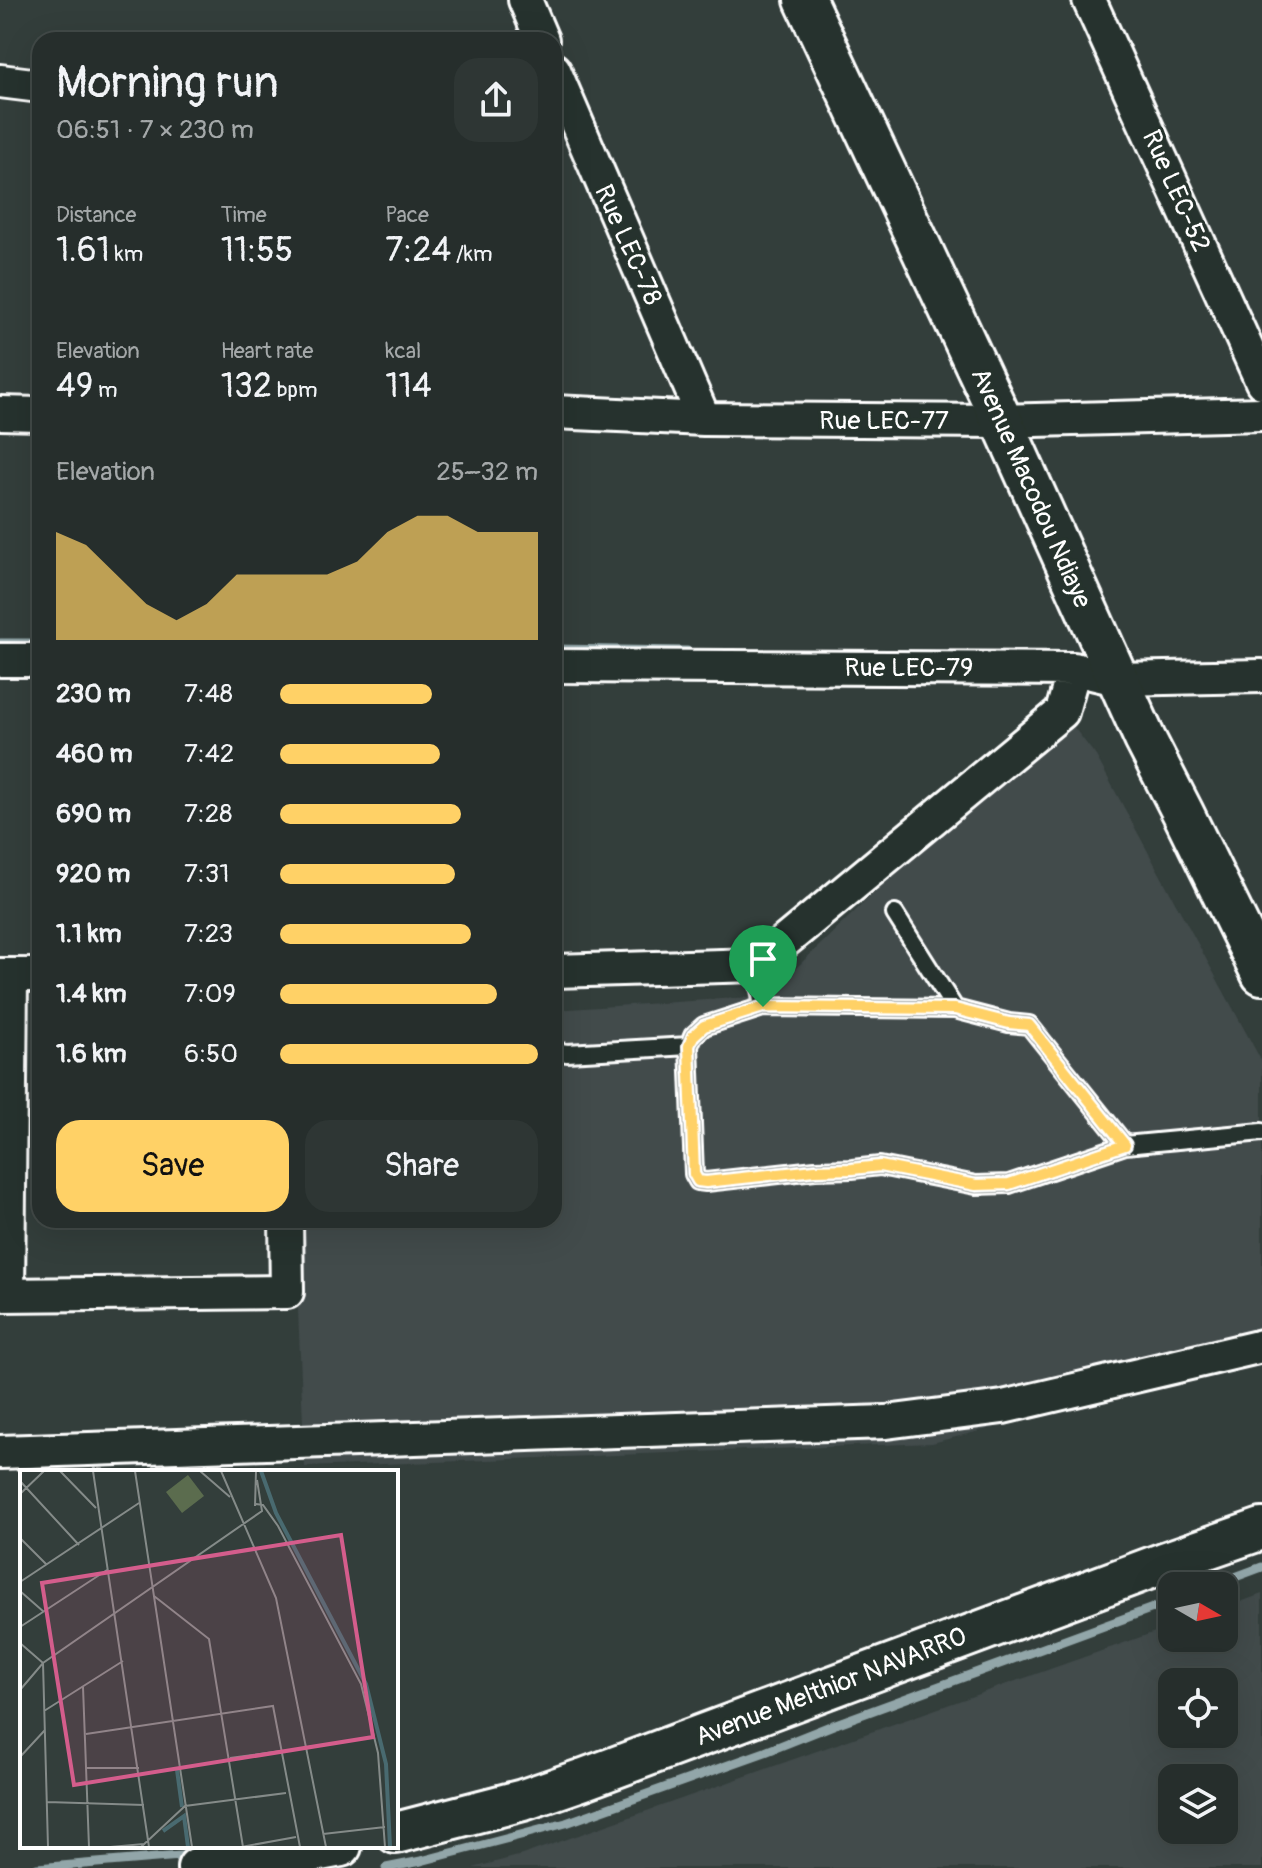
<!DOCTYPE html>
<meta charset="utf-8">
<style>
:root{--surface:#262e2c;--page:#2e3634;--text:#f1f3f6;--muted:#a4a8a9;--line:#424a48;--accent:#ffd166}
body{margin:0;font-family:Pangolin,sans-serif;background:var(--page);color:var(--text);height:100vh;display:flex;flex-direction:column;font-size:30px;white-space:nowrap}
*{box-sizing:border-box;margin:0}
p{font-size:26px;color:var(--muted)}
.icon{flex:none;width:44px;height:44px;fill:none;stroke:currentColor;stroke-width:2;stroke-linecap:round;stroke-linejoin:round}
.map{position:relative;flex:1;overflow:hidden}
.side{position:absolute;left:32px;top:32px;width:530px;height:1196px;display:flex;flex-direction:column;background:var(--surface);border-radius:24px;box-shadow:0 8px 32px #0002,0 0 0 2px var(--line)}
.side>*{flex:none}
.needle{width:52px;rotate:99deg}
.buttons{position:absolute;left:1158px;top:1572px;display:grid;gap:16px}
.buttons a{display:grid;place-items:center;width:80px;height:80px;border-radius:16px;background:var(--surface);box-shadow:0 8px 32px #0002,0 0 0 2px var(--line);font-size:40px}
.pin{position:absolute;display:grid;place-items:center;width:68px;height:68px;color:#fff;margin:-82px -34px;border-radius:50% 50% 50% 0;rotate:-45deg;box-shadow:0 0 8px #0007}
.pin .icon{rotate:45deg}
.round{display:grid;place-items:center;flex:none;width:84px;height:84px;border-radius:24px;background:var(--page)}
.summary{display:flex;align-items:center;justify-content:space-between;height:136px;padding:0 24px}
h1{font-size:44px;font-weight:600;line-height:60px}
.stats{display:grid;grid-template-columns:repeat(3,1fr);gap:12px;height:136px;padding:8px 24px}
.stats div{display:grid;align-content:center}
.stats b{font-size:34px;font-weight:600}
.stats small{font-size:22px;font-weight:400}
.stats p{font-size:22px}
.chart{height:224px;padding:16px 24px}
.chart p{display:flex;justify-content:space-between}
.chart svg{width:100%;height:144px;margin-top:8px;fill:var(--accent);opacity:.7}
.button{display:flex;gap:16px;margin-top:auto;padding:16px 24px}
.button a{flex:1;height:92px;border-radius:24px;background:var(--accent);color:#111;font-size:32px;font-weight:600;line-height:92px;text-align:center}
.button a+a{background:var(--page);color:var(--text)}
ul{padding:0 24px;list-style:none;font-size:26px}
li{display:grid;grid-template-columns:128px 96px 1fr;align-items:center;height:60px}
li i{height:20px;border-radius:10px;background:var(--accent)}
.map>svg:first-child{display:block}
.built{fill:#424b4c;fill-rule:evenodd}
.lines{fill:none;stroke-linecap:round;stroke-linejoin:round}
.stream{stroke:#92a6a9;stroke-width:9}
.service-casing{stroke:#fff;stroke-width:22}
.minor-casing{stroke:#fff;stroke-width:38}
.tertiary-casing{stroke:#fff;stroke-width:46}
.service{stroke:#26332d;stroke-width:16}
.minor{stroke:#26332d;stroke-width:32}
.tertiary{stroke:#26332d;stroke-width:40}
.route-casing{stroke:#fff;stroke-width:16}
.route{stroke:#ffd166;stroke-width:10}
.labels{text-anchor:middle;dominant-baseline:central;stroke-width:6;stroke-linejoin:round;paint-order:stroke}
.street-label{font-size:26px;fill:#fff;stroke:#26332d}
.inset-river{fill:none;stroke:#496a70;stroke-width:4}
.inset-road{fill:none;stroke:#858b89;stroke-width:2}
.view{fill:#d45d8c;fill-opacity:0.15;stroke:#d45d8c;stroke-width:4}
.inset-edge{fill:none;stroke:#fff;stroke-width:4}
</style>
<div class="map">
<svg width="1262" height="1868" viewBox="0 0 1262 1868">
<rect width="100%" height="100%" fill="#333e3b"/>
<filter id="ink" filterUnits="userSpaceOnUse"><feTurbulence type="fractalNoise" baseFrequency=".0125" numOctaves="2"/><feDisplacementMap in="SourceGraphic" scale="16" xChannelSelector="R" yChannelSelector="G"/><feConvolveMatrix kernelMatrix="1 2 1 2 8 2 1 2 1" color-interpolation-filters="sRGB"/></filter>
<g filter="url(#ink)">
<path class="built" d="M1062 712 1096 756 1262 1062V1348L1059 1411 932 1443 305 1467 294 1220H554V1010L767 996Z
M1262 1594V1868H473L522 1855 1172 1626V1638H1224V1608ZM1172 1682H1224V1734H1172ZM1172 1778H1224V1830H1172Z"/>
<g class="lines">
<path class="stream" d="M0 643H40
M554 649 687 651
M1211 1586 1262 1567
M37 1868 192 1855
M386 1868 421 1861 566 1823 765 1752 833 1725 1172 1601"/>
<defs>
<path id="service" d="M895 914 955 1009
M756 965 763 1007
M554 1051 567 1053 689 1046
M1125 1145 1029 1025 1009 1023 955 1009 763 1007 704 1026 693 1036 689 1046 694 1174 698 1181 706 1182 815 1170 852 1169 880 1166 976 1185 1009 1184 1125 1145 1262 1132"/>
<path id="minor" d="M525 0 542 40
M1089 0 1262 382
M554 70 704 419
M0 81 40 86
M554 412 704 419 1002 421 1262 414
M0 413 40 414
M0 660H40
M554 666 1074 669 1117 679 1262 676
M554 971 756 965 1062 712 1074 669
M0 975H40
M0 1295 287 1292 286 1220
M8 1295 11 976
M0 1452 886 1422 1003 1407 1262 1346"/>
<path id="tertiary" d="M805 0 1002 421 1145 739 1183 813 1262 974
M396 1833 523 1800 584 1779 1164 1563 1262 1529
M198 1868 277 1858 341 1846"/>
</defs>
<use href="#service" class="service-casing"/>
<use href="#minor" class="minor-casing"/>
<use href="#tertiary" class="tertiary-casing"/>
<use href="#service" class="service"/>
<use href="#minor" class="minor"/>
<use href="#tertiary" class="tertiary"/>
</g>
</g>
<g class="lines" filter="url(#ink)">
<defs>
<path id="route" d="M763 1007 955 1009 1009 1023 1029 1025 1125 1145 1009 1184 976 1185 880 1166 852 1169 815 1170 706 1182 698 1181 694 1174 689 1046 693 1036 704 1026Z"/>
</defs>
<use href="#route" class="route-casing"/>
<use href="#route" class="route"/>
</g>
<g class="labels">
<g class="street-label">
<text transform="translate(1176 191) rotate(66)">Rue LEC-52</text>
<text transform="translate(628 245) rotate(66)">Rue LEC-78</text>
<text x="884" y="421">Rue LEC-77</text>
<text transform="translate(1031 488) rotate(66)">Avenue Macodou Ndiaye</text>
<text x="909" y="668">Rue LEC-79</text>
<text transform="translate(831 1687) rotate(-21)">Avenue Melthior NAVARRO</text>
</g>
</g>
<g transform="translate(20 1470)">
<rect width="378" height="378" fill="#333e3b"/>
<path d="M168 5 184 26 162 43 146 22Z" fill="#5b6c4e"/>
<path class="inset-river" d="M241 1 256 43 346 214 366 294 370 377M157 300 162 337M143 361 164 346 168 377"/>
<path class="inset-road" d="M40 1 76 38M73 1 129 377M115 1 172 377M180 1 210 27M201 1 256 128 306 377M0 11 59 75M0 24 24 1M236 34 243 35 258 56 341 214 358 283 365 377M235 36 236 1M0 68 27 95M0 112 119 33M0 121 24 142M134 126 189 169 223 377M0 157 87 100M0 173 23 193 28 377M63 217 69 377M0 220 23 193 242 41 237 10M24 241 103 191M66 264 253 236 280 377M0 287 25 260M210 288 261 281M66 298H119M27 332 124 335M303 364 365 357M90 377 124 374M121 377 165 336 266 323M221 377 276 367"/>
<path class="view" d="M321 65 353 267 54 315 22 113Z"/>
<rect width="378" height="378" class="inset-edge"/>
</g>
</svg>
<div class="buttons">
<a><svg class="needle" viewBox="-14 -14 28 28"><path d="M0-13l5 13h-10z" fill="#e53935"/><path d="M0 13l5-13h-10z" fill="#a4a8a9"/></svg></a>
<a><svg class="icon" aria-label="locate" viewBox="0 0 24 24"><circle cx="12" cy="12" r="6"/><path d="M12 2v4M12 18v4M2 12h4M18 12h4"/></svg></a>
<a><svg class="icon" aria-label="layers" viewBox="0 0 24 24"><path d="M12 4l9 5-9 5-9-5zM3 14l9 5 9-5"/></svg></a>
</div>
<div class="pin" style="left:763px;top:1007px;background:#1e9e55"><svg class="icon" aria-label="arrive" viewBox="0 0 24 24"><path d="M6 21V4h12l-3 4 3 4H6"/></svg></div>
<section class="side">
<div class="summary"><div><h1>Morning run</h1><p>06:51 · 7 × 230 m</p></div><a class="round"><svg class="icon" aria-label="share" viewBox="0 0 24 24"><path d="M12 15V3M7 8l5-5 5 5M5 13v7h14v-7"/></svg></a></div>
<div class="stats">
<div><p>Distance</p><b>1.61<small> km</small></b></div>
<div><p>Time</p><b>11:55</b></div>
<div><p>Pace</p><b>7:24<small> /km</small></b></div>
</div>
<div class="stats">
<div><p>Elevation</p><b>49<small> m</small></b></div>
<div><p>Heart rate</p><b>132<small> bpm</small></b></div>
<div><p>kcal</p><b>114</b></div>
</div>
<div class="chart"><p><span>Elevation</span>25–32 m</p>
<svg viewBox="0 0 160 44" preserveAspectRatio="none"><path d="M0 44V11L10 15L20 24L30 33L40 38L50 33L60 24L70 24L80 24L90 24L100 20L110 11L120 6L130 6L140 11L150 11L160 11V44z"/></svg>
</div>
<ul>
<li><b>230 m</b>7:48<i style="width:59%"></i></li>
<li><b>460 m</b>7:42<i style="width:62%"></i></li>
<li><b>690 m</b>7:28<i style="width:70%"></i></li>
<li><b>920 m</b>7:31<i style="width:68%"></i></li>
<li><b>1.1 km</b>7:23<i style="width:74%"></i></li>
<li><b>1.4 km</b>7:09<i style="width:84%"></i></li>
<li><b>1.6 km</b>6:50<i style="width:100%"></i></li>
</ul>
<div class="button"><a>Save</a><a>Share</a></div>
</section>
</div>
